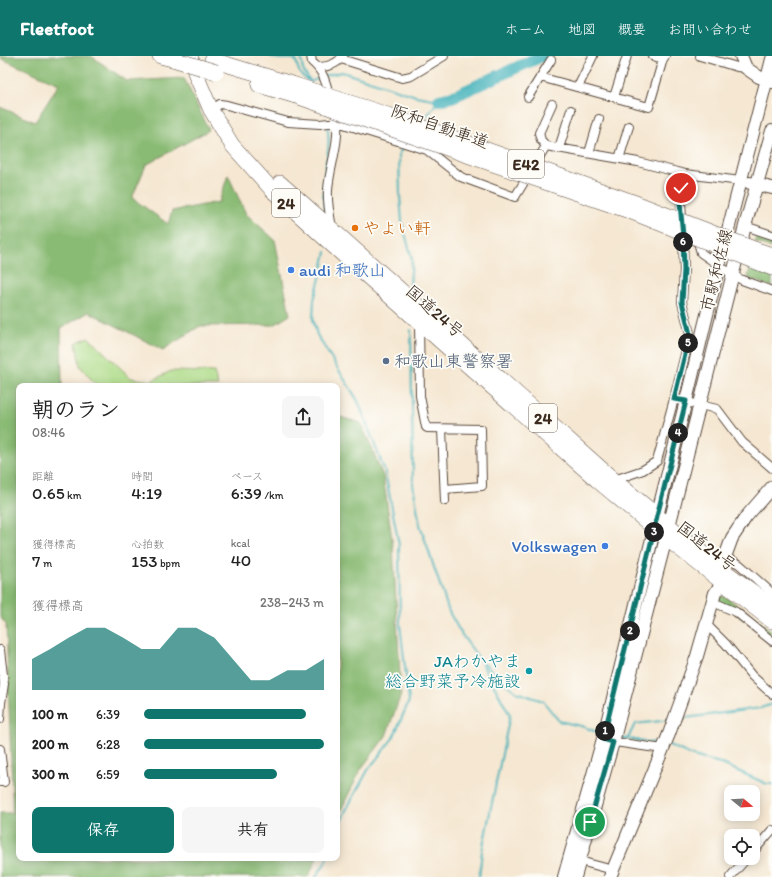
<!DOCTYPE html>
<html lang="ja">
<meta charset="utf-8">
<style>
:root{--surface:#fff;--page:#f6f6f6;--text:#222;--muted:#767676;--accent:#0f766e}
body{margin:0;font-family:Itim,"Klee One",sans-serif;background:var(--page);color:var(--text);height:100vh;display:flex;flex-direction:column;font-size:15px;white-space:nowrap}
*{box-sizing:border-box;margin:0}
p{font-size:13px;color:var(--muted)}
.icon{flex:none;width:22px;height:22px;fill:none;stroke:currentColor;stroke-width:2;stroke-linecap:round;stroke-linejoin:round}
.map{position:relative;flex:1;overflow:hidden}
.drawer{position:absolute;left:16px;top:327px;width:324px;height:478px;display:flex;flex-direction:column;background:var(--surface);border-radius:8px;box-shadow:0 2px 10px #0003}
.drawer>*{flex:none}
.needle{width:26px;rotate:108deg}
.tools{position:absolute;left:724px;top:729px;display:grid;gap:8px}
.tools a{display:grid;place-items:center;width:36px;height:36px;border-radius:8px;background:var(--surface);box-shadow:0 2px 10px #0003;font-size:20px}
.pin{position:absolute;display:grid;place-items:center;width:34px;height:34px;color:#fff;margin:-17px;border:2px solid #fff;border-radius:50%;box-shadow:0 1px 4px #0007}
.km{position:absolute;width:20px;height:20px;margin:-10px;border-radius:50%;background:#222;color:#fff;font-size:11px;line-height:20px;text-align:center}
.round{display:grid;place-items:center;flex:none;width:42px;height:42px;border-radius:8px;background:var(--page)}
.summary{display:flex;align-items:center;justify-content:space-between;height:68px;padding:0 16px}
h1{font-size:22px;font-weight:600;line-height:30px}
.metrics{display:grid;grid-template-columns:repeat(3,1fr);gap:6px;height:68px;padding:4px 16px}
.metrics div{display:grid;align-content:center}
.metrics b{font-size:17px;font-weight:600}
.metrics small{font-size:11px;font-weight:400}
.metrics p{font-size:11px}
.chart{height:112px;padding:8px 16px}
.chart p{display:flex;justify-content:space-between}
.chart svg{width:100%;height:72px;margin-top:4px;fill:var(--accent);opacity:.7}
.primary-button{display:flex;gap:8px;margin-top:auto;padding:8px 16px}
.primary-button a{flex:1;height:46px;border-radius:8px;background:var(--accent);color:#fff;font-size:16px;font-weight:600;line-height:46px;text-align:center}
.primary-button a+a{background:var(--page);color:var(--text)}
ul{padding:0 16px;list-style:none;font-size:13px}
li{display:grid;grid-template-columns:64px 48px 1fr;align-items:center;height:30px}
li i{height:10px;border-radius:5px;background:var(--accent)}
header{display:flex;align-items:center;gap:24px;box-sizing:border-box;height:56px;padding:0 20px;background:var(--accent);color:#fff}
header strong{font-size:19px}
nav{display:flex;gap:22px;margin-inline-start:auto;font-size:14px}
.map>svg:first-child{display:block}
.green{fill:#addb88;stroke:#748253}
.forest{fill:#8abb74;stroke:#627249}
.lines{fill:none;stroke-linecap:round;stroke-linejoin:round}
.stream{stroke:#41b1ba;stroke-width:2}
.river{stroke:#41b1ba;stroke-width:12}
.street-casing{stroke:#574639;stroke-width:10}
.secondary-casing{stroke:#574639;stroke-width:14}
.highway-casing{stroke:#574639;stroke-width:16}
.street{stroke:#fff;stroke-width:8}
.secondary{stroke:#fff;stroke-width:12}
.highway{stroke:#fff;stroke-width:15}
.highway-bridge-casing{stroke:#574639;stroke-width:16;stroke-linecap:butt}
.highway-bridge{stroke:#fff;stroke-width:15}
.route-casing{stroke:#fff;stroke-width:8}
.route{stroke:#0f766e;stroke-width:5}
.food-dot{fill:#e8710a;stroke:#fdfcf7;stroke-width:1.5}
.shop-dot{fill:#3f7fe0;stroke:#fdfcf7;stroke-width:1.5}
.service-dot{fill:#5c6f8a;stroke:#fdfcf7;stroke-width:1.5}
.culture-dot{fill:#0f9aa8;stroke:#fdfcf7;stroke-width:1.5}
.labels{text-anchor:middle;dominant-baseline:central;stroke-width:3.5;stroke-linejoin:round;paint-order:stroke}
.shield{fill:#fdfcf7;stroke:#75695f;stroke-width:1}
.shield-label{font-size:16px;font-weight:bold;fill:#3b2a1e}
.street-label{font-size:17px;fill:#3b2a1e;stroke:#fdfcf7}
.food-label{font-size:17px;fill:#c56008;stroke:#fdfcf7;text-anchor:start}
.shop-label{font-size:17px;fill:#366cbe;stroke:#fdfcf7;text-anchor:start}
.service-label{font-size:17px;fill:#4e5e75;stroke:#fdfcf7;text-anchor:start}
.culture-label{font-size:17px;fill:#0d838f;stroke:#fdfcf7;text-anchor:end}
</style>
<header>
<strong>Fleetfoot</strong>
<nav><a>ホーム</a><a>地図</a><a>概要</a><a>お問い合わせ</a></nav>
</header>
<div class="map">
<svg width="772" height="821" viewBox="0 0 772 821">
<rect width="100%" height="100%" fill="#fdfcf7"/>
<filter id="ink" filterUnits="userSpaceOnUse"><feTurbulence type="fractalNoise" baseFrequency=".025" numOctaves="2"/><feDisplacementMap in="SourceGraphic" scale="8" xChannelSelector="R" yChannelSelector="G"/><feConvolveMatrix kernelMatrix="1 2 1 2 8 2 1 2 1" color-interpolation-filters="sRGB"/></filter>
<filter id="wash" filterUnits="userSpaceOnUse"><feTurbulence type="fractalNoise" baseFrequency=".012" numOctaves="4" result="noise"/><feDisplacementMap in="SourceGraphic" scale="16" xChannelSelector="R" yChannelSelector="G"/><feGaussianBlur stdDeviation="0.9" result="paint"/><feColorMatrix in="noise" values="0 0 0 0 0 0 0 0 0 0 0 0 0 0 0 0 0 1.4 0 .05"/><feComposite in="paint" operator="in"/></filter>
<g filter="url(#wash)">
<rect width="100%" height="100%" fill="#f5e7d1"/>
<path class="green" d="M88 281 131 322 151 325 171 315 214 316 218 330H97L80 310 76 287Z"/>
<path class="forest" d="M0 0H91L127 25 184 22 209 74 146 109 132 142 168 168 172 155 219 146 228 119 246 158 275 184 290 259 274 269 200 270 163 294 89 256 61 272 62 330H19V802H317L308 821H0V757H13L6 568 0 561V51L35 66 59 28 0 2Z
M760 178 772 181V192L755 186 757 180Z
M750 213 772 221V231L750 223 748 220Z
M337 360 361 367 383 420 393 490 401 638 386 680 361 713 337 762Z
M720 540 726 541 772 575V583L718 544Z"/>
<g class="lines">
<path class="stream" d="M270 0C280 6 286 0 296 4 298 14 300 20 309 25
M300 0C302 4 302 9 303 14 305 18 308 22 311 26
M324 20 342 16 416 40 439 44 423 65
M310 26 320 22
M405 90 399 97 400 140 402 166 412 203 410 230
M324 155C324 149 323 142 323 136 323 113 332 92 327 69
M326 196 320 222 314 244 313 264 317 279 358 345 385 416 399 489 400 568 409 645 393 682 368 714 345 756 337 776
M411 274 413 429 420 469 449 556 462 579 480 604 510 659 486 776 482 795 479 821
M482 606 516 636 543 645 559 665 581 670 597 676
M678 663 761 652 772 648
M622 682 661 688
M628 682 635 668 670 664
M669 689 693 700 720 707 767 728H772
M316 821 325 807 327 802"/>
<path class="river" d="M439 44 452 41 542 0"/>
</g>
</g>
<g filter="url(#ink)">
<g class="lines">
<defs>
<path id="street" d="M311 0 312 6C324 16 326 27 330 42
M653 0 663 3 665 0
M700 0 737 11 746 12
M341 3 402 22 411 20 444 0
M318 11C328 11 337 8 343 0
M540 21 649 51 663 3
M578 31 593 0
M528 41 551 4
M614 41 627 0
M211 54 220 48 227 49 288 66 320 68 337 66 427 94 461 121 515 141 546 90 638 106 685 118 741 125
M546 90 541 84 539 77 552 48
M559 92 571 54
M589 97 599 63
M619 103 629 70
M685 118 682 127 681 147 683 180 684 214 682 246 690 278 674 343 717 353 742 386 772 412
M745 170 772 179
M332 172C330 160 327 147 328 134 329 113 341 83 336 62
M693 184 698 186 701 197 733 219 742 224 772 235
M419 265 420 340 426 371 427 372 481 373 482 430 445 433
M442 373 445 445
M615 425 620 422 643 414 657 405 674 343
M725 501 739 508 772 537
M713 546 736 556 772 585
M706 568 726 588 752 620 772 638
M0 594 4 628 1 647 0 663
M608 685 663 693
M0 693 4 726H0
M753 796 772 774
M576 804 613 814
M730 821 747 802"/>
<path id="secondary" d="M741 0 746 12 759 21 772 26
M750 127 772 132
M719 511 725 501 732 482 746 461 772 431
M564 821 603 683 651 487 657 460 686 345 719 209 772 3
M575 821 613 686 666 482 745 170 772 75
M610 821 669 678 697 600 715 537 723 526"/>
<path id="highway" d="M160 0 176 4
M190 0 196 19 211 54 232 89 274 136 340 196 597 424 666 482 772 565
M212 4 295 29
M259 29 296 40
M280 127 615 425 719 511 772 550
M754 193 772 199
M752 204 772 212"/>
</defs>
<use href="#street" class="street-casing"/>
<use href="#secondary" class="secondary-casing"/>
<use href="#highway" class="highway-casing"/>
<use href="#street" class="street"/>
<use href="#secondary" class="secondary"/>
<use href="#highway" class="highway"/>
<defs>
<path id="highway-bridge" d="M176 4 216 16
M295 29 397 62 633 146 754 193
M296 40 632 156 752 204"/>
</defs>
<use href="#highway-bridge" class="highway-bridge-casing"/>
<use href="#highway-bridge" class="highway-bridge"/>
</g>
</g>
<g class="lines" filter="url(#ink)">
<defs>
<path id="route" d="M590 766 613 686 603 683 651 487 657 460 686 345 674 343 690 278 682 246 684 214 683 180 680 147 681 132"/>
</defs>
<use href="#route" class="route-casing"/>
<use href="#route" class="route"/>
</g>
<circle class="food-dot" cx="355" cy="172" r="4"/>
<g class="shop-dot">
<circle cx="291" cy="214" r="4"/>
<circle cx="605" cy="490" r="4"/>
</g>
<circle class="service-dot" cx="386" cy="305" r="4"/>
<circle class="culture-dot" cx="529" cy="615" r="4"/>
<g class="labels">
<g class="shield">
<rect x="508" y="94" width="36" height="28" rx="3"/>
<rect x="272" y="133" width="28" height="28" rx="3"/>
<rect x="529" y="348" width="28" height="28" rx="3"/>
</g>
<g class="shield-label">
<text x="526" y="108">E42</text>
<text x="286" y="147">24</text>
<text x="543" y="362">24</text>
</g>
<g class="street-label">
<text transform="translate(440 70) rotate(19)">阪和自動車道</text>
<text transform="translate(716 214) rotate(-76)">市駅和佐線</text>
<text transform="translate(435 255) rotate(41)">国道24号</text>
<text transform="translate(707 490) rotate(38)">国道24号</text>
</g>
<g class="food-label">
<text x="363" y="172">やよい軒</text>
</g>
<g class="shop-label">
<text x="299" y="214">audi 和歌山</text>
<text x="597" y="490" text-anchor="end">Volkswagen</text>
</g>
<g class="service-label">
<text x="394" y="305">和歌山東警察署</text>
</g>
<g class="culture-label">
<text x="521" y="605">JAわかやま<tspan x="521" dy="20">総合野菜予冷施設</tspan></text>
</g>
</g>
</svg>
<div class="tools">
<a><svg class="needle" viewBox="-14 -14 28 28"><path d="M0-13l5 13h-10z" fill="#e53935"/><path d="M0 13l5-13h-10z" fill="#767676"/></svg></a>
<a><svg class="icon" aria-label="locate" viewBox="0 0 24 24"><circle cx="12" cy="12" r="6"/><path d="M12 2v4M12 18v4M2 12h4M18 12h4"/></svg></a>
</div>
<div class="pin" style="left:590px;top:766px;background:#1e9e55"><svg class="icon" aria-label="arrive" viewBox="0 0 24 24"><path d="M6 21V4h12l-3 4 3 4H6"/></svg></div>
<div class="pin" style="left:681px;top:132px;background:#d93025"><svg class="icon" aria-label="check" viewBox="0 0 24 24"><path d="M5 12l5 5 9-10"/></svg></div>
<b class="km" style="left:605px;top:675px">1</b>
<b class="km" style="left:630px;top:575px">2</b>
<b class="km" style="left:654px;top:476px">3</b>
<b class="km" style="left:678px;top:377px">4</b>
<b class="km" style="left:688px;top:287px">5</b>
<b class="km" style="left:683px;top:186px">6</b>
<section class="drawer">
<div class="summary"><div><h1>朝のラン</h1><p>08:46</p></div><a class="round"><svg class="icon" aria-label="share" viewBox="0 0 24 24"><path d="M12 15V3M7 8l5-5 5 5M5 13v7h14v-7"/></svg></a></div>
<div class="metrics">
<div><p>距離</p><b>0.65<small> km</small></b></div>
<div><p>時間</p><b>4:19</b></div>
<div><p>ペース</p><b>6:39<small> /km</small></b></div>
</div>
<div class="metrics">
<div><p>獲得標高</p><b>7<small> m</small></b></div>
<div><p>心拍数</p><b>153<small> bpm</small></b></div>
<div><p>kcal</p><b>40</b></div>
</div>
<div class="chart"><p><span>獲得標高</span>238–243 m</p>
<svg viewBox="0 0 160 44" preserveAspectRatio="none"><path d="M0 44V25L10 19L20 12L30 6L40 6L50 12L60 19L70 19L80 6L90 6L100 12L110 25L120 38L130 38L140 32L150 32L160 25V44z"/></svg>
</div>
<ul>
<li><b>100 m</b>6:39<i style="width:90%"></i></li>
<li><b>200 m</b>6:28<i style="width:100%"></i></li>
<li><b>300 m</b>6:59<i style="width:74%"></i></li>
</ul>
<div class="primary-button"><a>保存</a><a>共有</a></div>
</section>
</div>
